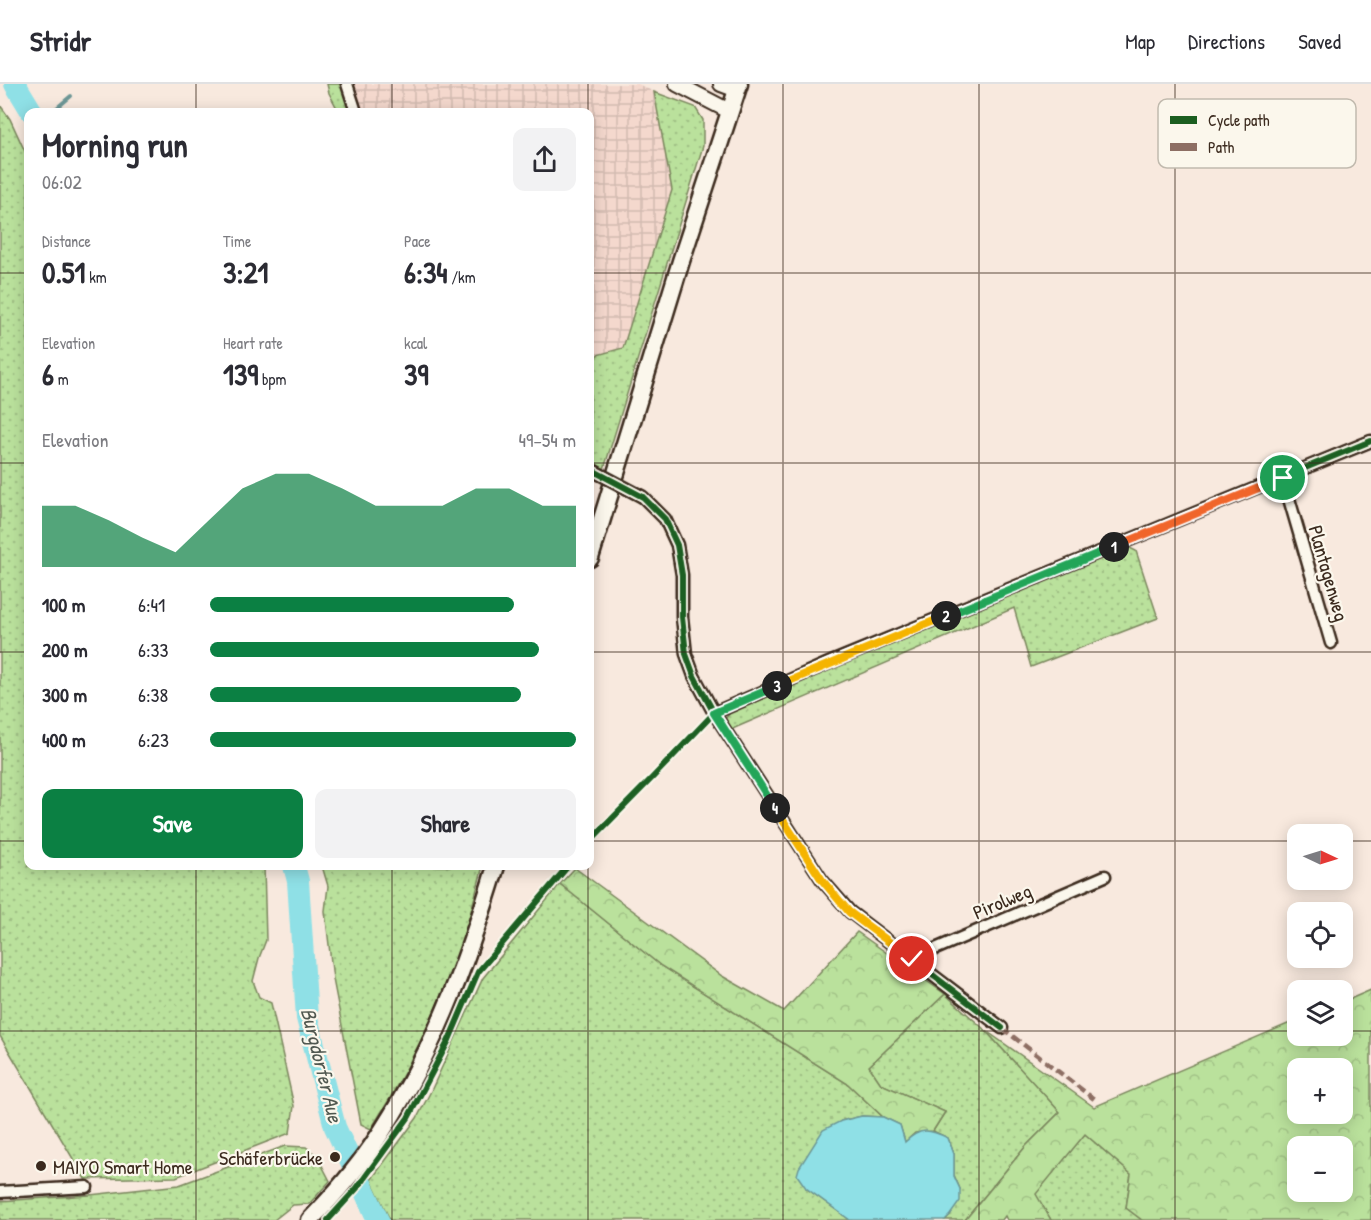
<!DOCTYPE html>
<meta charset="utf-8">
<style>
:root{--surface:#fff;--page:#f2f2f3;--text:#2b2b33;--muted:#7c7c81;--line:#e1e1e2;--accent:#0b8043}
body{margin:0;font-family:"Patrick Hand",sans-serif;background:var(--page);color:var(--text);height:100vh;display:flex;flex-direction:column;font-size:22px;white-space:nowrap}
*{box-sizing:border-box;margin:0}
p{font-size:20px;color:var(--muted)}
.icon{flex:none;width:33px;height:33px;fill:none;stroke:currentColor;stroke-width:2;stroke-linecap:round;stroke-linejoin:round}
.map{position:relative;flex:1;overflow:hidden}
.side{position:absolute;left:24px;top:24px;width:570px;height:762px;display:flex;flex-direction:column;background:var(--surface);border-radius:12px;box-shadow:0 3px 15px #0003}
.side>*{flex:none}
.needle{width:39px;rotate:94deg}
.fabs{position:absolute;left:1287px;top:740px;display:grid;gap:12px}
.fabs a{display:grid;place-items:center;width:66px;height:66px;border-radius:12px;background:var(--surface);box-shadow:0 3px 15px #0003;font-size:30px}
.pin{position:absolute;display:grid;place-items:center;width:51px;height:51px;color:#fff;margin:-26px;border:3px solid #fff;border-radius:50%;box-shadow:0 2px 6px #0007}
.km{position:absolute;width:30px;height:30px;margin:-15px;border-radius:50%;background:#222;color:#fff;font-size:16px;line-height:30px;text-align:center}
.round{display:grid;place-items:center;flex:none;width:63px;height:63px;border-radius:12px;background:var(--page)}
.head{display:flex;align-items:center;justify-content:space-between;height:102px;padding:0 18px}
h1{font-size:33px;font-weight:700;line-height:45px}
.stats{display:grid;grid-template-columns:repeat(3,1fr);gap:9px;height:102px;padding:6px 18px}
.stats div{display:grid;align-content:center}
.stats b{font-size:30px;font-weight:700}
.stats small{font-size:16px;font-weight:400}
.stats p{font-size:16px}
.chart{height:168px;padding:12px 18px}
.chart p{display:flex;justify-content:space-between}
.chart svg{width:100%;height:108px;margin-top:6px;fill:var(--accent);opacity:.7}
.button{display:flex;gap:12px;margin-top:auto;padding:12px 18px}
.button a{flex:1;height:69px;border-radius:12px;background:var(--accent);color:#fff;font-size:24px;font-weight:700;line-height:69px;text-align:center}
.button a+a{background:var(--page);color:var(--text)}
ul{padding:0 18px;list-style:none;font-size:20px}
li{display:grid;grid-template-columns:96px 72px 1fr;align-items:center;height:45px}
li i{height:15px;border-radius:8px;background:var(--accent)}
header{display:flex;align-items:center;gap:36px;box-sizing:border-box;height:84px;padding:0 30px;background:var(--surface);border-bottom:2px solid var(--line)}
header strong{font-size:28px}
nav{display:flex;gap:33px;margin-inline-start:auto;font-size:21px}
.map>svg:first-child{display:block}
.industrial{fill:url(#industrial-grid)}
.grass{fill:url(#grass-dots);stroke:#7a865d;stroke-width:1.5}
.forest{fill:url(#forest-crowns);stroke:#7a865d;stroke-width:1.5;fill-rule:evenodd}
.water{fill:#8fe0e6;stroke:#6d9796;stroke-width:1.5}
.lines{fill:none;stroke-linecap:round;stroke-linejoin:round}
.stream{stroke:#6d9796;stroke-width:4}
.river{stroke:#8fe0e6;stroke-width:22}
.minor-casing{stroke:#3b2a1e;stroke-width:15}
.tertiary-casing{stroke:#3b2a1e;stroke-width:18}
.primary-casing{stroke:#3b2a1e;stroke-width:21}
.minor{stroke:#fbf7ec;stroke-width:10}
.tertiary{stroke:#fbf7ec;stroke-width:14}
.primary{stroke:#fbf7ec;stroke-width:16}
.minor-bridge-casing{stroke:#3b2a1e;stroke-width:15;stroke-linecap:butt}
.minor-bridge{stroke:#fbf7ec;stroke-width:10}
.quiet{stroke:#8d6e63;stroke-width:4.5;stroke-dasharray:9 4.5;stroke-linecap:butt}
.cycleway-casing{stroke:#fbf7ec;stroke-width:10}
.cycleway{stroke:#1b5e20;stroke-width:6}
.split-1-casing{stroke:#fff;stroke-width:12}
.split-2-casing{stroke:#fff;stroke-width:12}
.split-3-casing{stroke:#fff;stroke-width:12}
.split-4-casing{stroke:#fff;stroke-width:12}
.split-5-casing{stroke:#fff;stroke-width:12}
.split-1{stroke:#f0652b;stroke-width:8}
.split-2{stroke:#22a559;stroke-width:8}
.split-3{stroke:#f5b400;stroke-width:8}
.split-4{stroke:#22a559;stroke-width:8}
.split-5{stroke:#f5b400;stroke-width:8}
.grid{fill:none;stroke:#3b2a1e;stroke-width:1.5;stroke-opacity:0.55}
.poi-dot{fill:#3b2a1e;stroke:#fbf7ec;stroke-width:2}
.labels{text-anchor:middle;dominant-baseline:central;stroke-width:4.5;stroke-linejoin:round;paint-order:stroke}
.street-label{font-size:20px;fill:#3b2a1e;stroke:#fbf7ec}
.poi-label{font-size:20px;fill:#3b2a1e;stroke:#fbf7ec;text-anchor:end}
.water-label{font-size:21px;font-style:italic;fill:#505850;stroke:#fbf7ec}
.key{fill:#fbf7ec;stroke:#c1baae;stroke-width:1.5}
.key-label{font-size:16px;fill:#3b2a1e}
</style>
<header>
<strong>Stridr</strong>
<nav><a>Map</a><a>Directions</a><a>Saved</a></nav>
</header>
<div class="map">
<svg width="1371" height="1136" viewBox="0 0 1371 1136">
<defs>
<pattern id="industrial-grid" width="8" height="8" patternUnits="userSpaceOnUse" patternTransform="scale(1.5)"><rect width="8" height="8" fill="#f4d8cd"/><path d="M0 4h8M4 0v8" fill="none" stroke="#d2bab0"/></pattern>
<pattern id="grass-dots" width="8" height="8" patternUnits="userSpaceOnUse" patternTransform="scale(1.5)"><rect width="8" height="8" fill="#bae19c"/><path d="M2 2h.1M6 6h.1" fill="none" stroke="#a1c186" stroke-width="1.8" stroke-linecap="round"/></pattern>
<pattern id="forest-crowns" width="20" height="18" patternUnits="userSpaceOnUse" patternTransform="scale(1.5)"><rect width="20" height="18" fill="#bae19c"/><path d="M2 6a3 3 0 1 1 6 0M12 15a3 3 0 1 1 6 0" fill="none" stroke="#a1c186"/></pattern>
</defs>
<rect width="100%" height="100%" fill="#f8e9de"/>
<filter id="ink" filterUnits="userSpaceOnUse"><feTurbulence type="fractalNoise" baseFrequency=".0167" numOctaves="2"/><feDisplacementMap in="SourceGraphic" scale="12" xChannelSelector="R" yChannelSelector="G"/><feConvolveMatrix kernelMatrix="1 2 1 2 8 2 1 2 1" color-interpolation-filters="sRGB"/></filter>
<g filter="url(#ink)">
<path class="industrial" d="M353 0H638L654 8 672 106 623 264 590 273V28H362Z"/>
<path class="grass" d="M327 0H343L352 28H339L329 9Z
M654 8 695 23 703 36V62L604 385 590 375V273L623 264 672 106Z
M0 21 10 35 28 74V782H264L266 856 259 874 253 897 259 913 271 919 294 1022 290 1049 176 1093 85 1095 0 952Z
M1128 463 1136 467 1158 534 1031 583 1014 524 730 646 725 635 734 624Z
M322 782H483C474 815 466 850 453 882 431 939 404 994 371 1045L361 1040 333 895 325 827 328 802Z
M560 800 661 882 848 1000 883 1033 862 1032 841 1037 806 1104 850 1136H390L371 1096 417 1034 431 1007 483 894Z
M945 910 985 946 1060 1028 1026 1062 965 1136H945L950 1131 960 1105 954 1091V1070L948 1054 933 1047 945 1028 881 1000 869 982Z
M1085 1050 1131 1090 1126 1124 1142 1136H1051L1035 1110Z
M285 1062 306 1063 317 1072 330 1097 309 1120 293 1121 274 1136H0V1117L90 1111 179 1101Z"/>
<path class="forest" d="M575 784 722 892 784 927 857 848 945 910 869 982 881 1000 945 1028 933 1047 915 1049 905 1058 900 1041 883 1033 848 1000 661 882 560 800Z
M1371 906V1136H1142L1126 1124 1131 1090 1085 1050 1036 1110 1051 1136H1007L1005 1132 1002 1136H965L1026 1062 1060 1028 985 946 1094 1023 1297 936 1298 951H1342L1343 918ZM1298 984H1342V1029H1298ZM1298 1062H1342V1107H1298Z"/>
<path class="water" d="M862 1032 883 1033 900 1041 905 1058C921 1043 929 1045 948 1054L954 1070V1092L960 1105V1117L950 1131 945 1136H850L806 1104 797 1091 799 1084 823 1046 841 1037Z"/>
<g class="lines">
<path class="stream" d="M52 28 71 12"/>
<path class="river" d="M15 0 32 28
M294 782 298 797 307 934 335 1043 378 1136"/>
<defs>
<path id="minor" d="M347 0 356 28
M1283 394 1331 559
M643 413 665 435 677 461 682 491V533L686 570 694 592 714 629 822 796 850 828 1002 944
M714 629 829 579 1371 357
M912 875 1105 792
M0 1108 87 1103"/>
<path id="tertiary" d="M677 0 729 27
M721 0 737 6"/>
<path id="primary" d="M590 474 681 177 739 0
M310 1136C332 1113 354 1088 372 1062 431 976 466 881 496 782"/>
</defs>
<use href="#minor" class="minor-casing"/>
<use href="#tertiary" class="tertiary-casing"/>
<use href="#primary" class="primary-casing"/>
<use href="#minor" class="minor"/>
<use href="#tertiary" class="tertiary"/>
<use href="#primary" class="primary"/>
<defs>
<path id="minor-bridge" d="M590 385 643 413"/>
</defs>
<use href="#minor-bridge" class="minor-bridge-casing"/>
<use href="#minor-bridge" class="minor-bridge"/>
<path class="quiet" d="M1002 944 1094 1015"/>
<defs>
<path id="cycleway" d="M590 385 643 413 665 435 677 461 682 491V533L686 570 694 592 714 629 822 796 850 828 1002 944
M590 757 653 693 714 629 829 579 1371 357
M328 1136 357 1104 408 1034 449 956 478 888 568 782"/>
</defs>
<use href="#cycleway" class="cycleway-casing"/>
<use href="#cycleway" class="cycleway"/>
</g>
</g>
<g class="lines" filter="url(#ink)">
<defs>
<path id="split-1" d="M1114 463 1283 394"/>
<path id="split-2" d="M946 532 1114 463"/>
<path id="split-3" d="M777 602 946 532"/>
<path id="split-4" d="M775 724 714 629 777 602"/>
<path id="split-5" d="M775 724 822 796 849 828 912 875"/>
</defs>
<use href="#split-1" class="split-1-casing"/>
<use href="#split-2" class="split-2-casing"/>
<use href="#split-3" class="split-3-casing"/>
<use href="#split-4" class="split-4-casing"/>
<use href="#split-5" class="split-5-casing"/>
<use href="#split-1" class="split-1"/>
<use href="#split-2" class="split-2"/>
<use href="#split-3" class="split-3"/>
<use href="#split-4" class="split-4"/>
<use href="#split-5" class="split-5"/>
</g>
<path class="grid" d="M196 0V28M392 0V28M588 0V28M783 0V1136M979 0V1136M1175 0V1136M0 189H28M590 189H1371M0 379H28M590 379H1371M0 568H28M590 568H1371M0 757H28M590 757H1298M1342 757H1371M196 782V1136M392 782V1136M588 782V1136M0 947H1298M1342 947H1371"/>
<g class="poi-dot">
<circle cx="335" cy="1073" r="6"/>
<circle cx="41" cy="1082" r="6"/>
</g>
<g class="labels">
<g class="street-label">
<text transform="translate(1329 489) rotate(74)">Plantagenweg</text>
<text transform="translate(1002 817) rotate(-23)">Pirolweg</text>
</g>
<g class="poi-label">
<text x="323" y="1073">Schäferbrücke</text>
<text x="53" y="1082" text-anchor="start">MAIYO Smart Home</text>
</g>
<g class="water-label">
<text transform="translate(322 981) rotate(76)">Burgdorfer Aue</text>
</g>
</g>
<rect x="1158" y="15" width="198" height="69" rx="9" class="key"/>
<rect x="1170" y="32" width="27" height="8" fill="#1b5e20"/>
<rect x="1170" y="59" width="27" height="8" fill="#8d6e63"/>
<g class="key-label">
<text x="1208" y="42">Cycle path</text>
<text x="1208" y="69">Path</text>
</g>
</svg>
<div class="fabs">
<a><svg class="needle" viewBox="-14 -14 28 28"><path d="M0-13l5 13h-10z" fill="#e53935"/><path d="M0 13l5-13h-10z" fill="#7c7c81"/></svg></a>
<a><svg class="icon" aria-label="locate" viewBox="0 0 24 24"><circle cx="12" cy="12" r="6"/><path d="M12 2v4M12 18v4M2 12h4M18 12h4"/></svg></a>
<a><svg class="icon" aria-label="layers" viewBox="0 0 24 24"><path d="M12 4l9 5-9 5-9-5zM3 14l9 5 9-5"/></svg></a>
<a>+</a>
<a>−</a>
</div>
<div class="pin" style="left:1283px;top:394px;background:#1e9e55"><svg class="icon" aria-label="arrive" viewBox="0 0 24 24"><path d="M6 21V4h12l-3 4 3 4H6"/></svg></div>
<div class="pin" style="left:912px;top:875px;background:#d93025"><svg class="icon" aria-label="check" viewBox="0 0 24 24"><path d="M5 12l5 5 9-10"/></svg></div>
<b class="km" style="left:1114px;top:463px">1</b>
<b class="km" style="left:946px;top:532px">2</b>
<b class="km" style="left:777px;top:602px">3</b>
<b class="km" style="left:775px;top:724px">4</b>
<section class="side">
<div class="head"><div><h1>Morning run</h1><p>06:02</p></div><a class="round"><svg class="icon" aria-label="share" viewBox="0 0 24 24"><path d="M12 15V3M7 8l5-5 5 5M5 13v7h14v-7"/></svg></a></div>
<div class="stats">
<div><p>Distance</p><b>0.51<small> km</small></b></div>
<div><p>Time</p><b>3:21</b></div>
<div><p>Pace</p><b>6:34<small> /km</small></b></div>
</div>
<div class="stats">
<div><p>Elevation</p><b>6<small> m</small></b></div>
<div><p>Heart rate</p><b>139<small> bpm</small></b></div>
<div><p>kcal</p><b>39</b></div>
</div>
<div class="chart"><p><span>Elevation</span>49–54 m</p>
<svg viewBox="0 0 160 44" preserveAspectRatio="none"><path d="M0 44V19L10 19L20 25L30 32L40 38L50 25L60 12L70 6L80 6L90 12L100 19L110 19L120 19L130 12L140 12L150 19L160 19V44z"/></svg>
</div>
<ul>
<li><b>100 m</b>6:41<i style="width:83%"></i></li>
<li><b>200 m</b>6:33<i style="width:90%"></i></li>
<li><b>300 m</b>6:38<i style="width:85%"></i></li>
<li><b>400 m</b>6:23<i style="width:100%"></i></li>
</ul>
<div class="button"><a>Save</a><a>Share</a></div>
</section>
</div>
